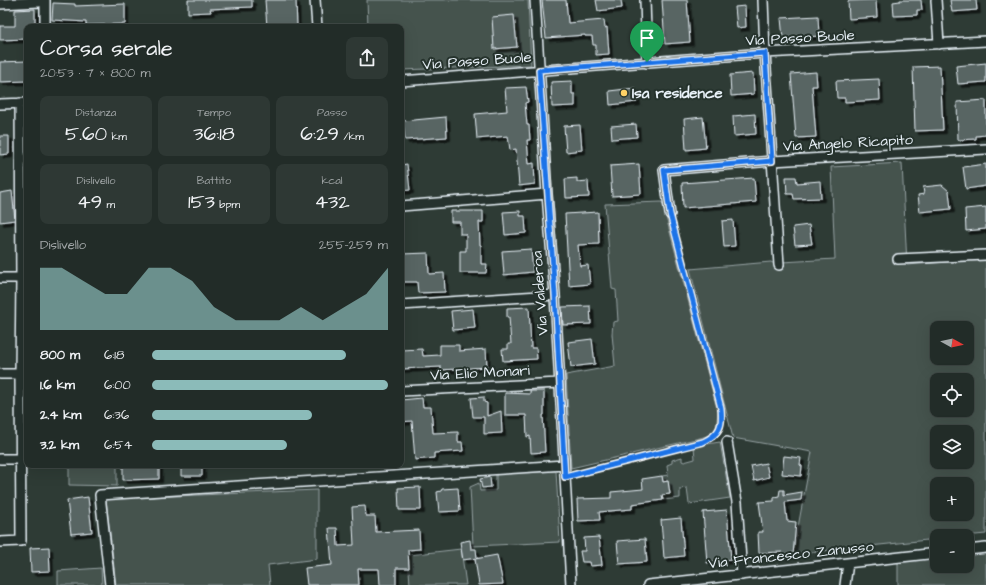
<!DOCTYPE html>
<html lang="it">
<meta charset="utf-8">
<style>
:root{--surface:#222c28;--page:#2e3834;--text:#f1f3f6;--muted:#a2a7a8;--line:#3f4845;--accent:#8bbbb9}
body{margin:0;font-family:"Architects Daughter",sans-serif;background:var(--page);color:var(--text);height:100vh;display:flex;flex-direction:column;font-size:15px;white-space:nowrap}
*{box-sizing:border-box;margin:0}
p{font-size:13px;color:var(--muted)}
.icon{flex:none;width:22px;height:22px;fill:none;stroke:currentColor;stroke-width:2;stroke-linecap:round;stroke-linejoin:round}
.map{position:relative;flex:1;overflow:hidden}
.panel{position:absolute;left:24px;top:24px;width:380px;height:444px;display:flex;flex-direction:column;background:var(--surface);border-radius:8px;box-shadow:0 4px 16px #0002,0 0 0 1px var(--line)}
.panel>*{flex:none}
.needle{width:26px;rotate:98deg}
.controls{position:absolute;left:930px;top:321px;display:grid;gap:8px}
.controls a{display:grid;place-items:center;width:44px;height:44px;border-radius:8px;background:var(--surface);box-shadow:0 4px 16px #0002,0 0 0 1px var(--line);font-size:20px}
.pin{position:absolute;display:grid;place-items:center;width:34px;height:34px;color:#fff;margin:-41px -17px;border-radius:50% 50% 50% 0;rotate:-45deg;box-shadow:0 0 4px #0007}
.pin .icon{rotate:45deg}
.round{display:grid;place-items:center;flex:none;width:42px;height:42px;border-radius:8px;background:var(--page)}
.overview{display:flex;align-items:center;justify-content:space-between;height:68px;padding:0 16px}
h1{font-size:22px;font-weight:600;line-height:30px}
.figures{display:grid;grid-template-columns:repeat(3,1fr);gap:6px;height:68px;padding:4px 16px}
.figures div{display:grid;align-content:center;border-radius:8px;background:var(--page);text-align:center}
.figures b{font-size:20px;font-weight:600}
.figures small{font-size:11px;font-weight:400}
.figures p{font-size:11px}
.chart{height:112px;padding:8px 16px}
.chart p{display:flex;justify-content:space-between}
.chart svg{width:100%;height:72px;margin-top:4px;fill:var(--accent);opacity:.7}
ul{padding:0 16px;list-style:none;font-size:13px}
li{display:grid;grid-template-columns:64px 48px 1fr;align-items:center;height:30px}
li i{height:10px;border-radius:5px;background:var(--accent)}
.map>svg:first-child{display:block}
.green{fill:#45524e;stroke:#96a2a3;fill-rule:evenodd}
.building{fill:#596563;stroke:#e8f1f8;filter:url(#shadow)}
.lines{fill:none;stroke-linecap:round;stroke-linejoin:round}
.minor-casing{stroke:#e8f1f8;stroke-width:12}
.path{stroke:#e8f1f8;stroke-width:2;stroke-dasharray:1 3;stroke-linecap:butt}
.minor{stroke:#26332d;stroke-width:9}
.route-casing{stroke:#fff;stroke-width:8}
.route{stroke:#1a73e8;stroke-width:5}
.poi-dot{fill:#ffd166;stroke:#26332d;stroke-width:1.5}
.labels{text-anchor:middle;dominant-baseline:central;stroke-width:4;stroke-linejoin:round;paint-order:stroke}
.street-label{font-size:15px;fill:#e8f1f8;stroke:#26332d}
.poi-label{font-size:15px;font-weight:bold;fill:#e8f1f8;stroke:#26332d;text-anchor:start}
</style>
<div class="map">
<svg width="986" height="585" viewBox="0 0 986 585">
<defs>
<filter id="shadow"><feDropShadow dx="3.5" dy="3.5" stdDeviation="0" flood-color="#0009"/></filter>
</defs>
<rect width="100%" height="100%" fill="#2e3b35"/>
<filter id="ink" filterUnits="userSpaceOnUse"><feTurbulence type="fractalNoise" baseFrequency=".025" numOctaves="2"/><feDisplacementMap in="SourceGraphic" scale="8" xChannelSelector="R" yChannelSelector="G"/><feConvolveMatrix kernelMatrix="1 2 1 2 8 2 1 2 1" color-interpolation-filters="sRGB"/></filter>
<g filter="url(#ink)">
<path class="green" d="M367 0H528L531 65 401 70V27H368Z
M902 163 907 265 986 259V534L965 536H937V539L793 554 812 452 733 438 690 269 771 262 780 267 782 262 835 259 831 167ZM937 328H967V358H937ZM937 380H967V410H937ZM937 432H967V462H937ZM937 484H967V514H937Z
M662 202 718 412 716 430 711 435 700 438 571 468 566 375 615 366 612 334 613 322 618 321 616 290 612 289 605 204Z
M720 442 730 498 689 504 687 488 680 489V498L663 500 662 495 670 494 668 481 663 482 662 476 668 475 667 465 672 463V460L682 457V461L684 462 695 459 694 446Z
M69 465H117V486L69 485Z
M556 471 560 542 473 546 470 487 479 483 480 491 496 490V474Z
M317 490V559L268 565 270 585H116L106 499Z
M461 549 466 585H410L408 555Z
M986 552V585H898V561L937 557V566H967V554Z
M101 568 102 585H58V571Z"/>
<path class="building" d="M188 0H252V7L210 9 211 12 188 13Z
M265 0H296L297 27H267Z
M542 0H566L568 23 604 20 605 28 607 27 609 54 596 55V45H593L592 36H585V35L546 38Z
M596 0H621L622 8 598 11Z
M662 0H687L690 42 665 44Z
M876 0 877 17 849 19 848 1Z
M900 0H921L922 10H917V15L894 16 893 2 900 1Z
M950 0H976L977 10 952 12Z
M53 3 75 4V6L125 4V24L86 25V22L52 20Z
M745 6 746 27 737 28 735 7Z
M35 9V27H27V39L0 40V26H15V10Z
M514 15 517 47 494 49 492 17Z
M818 16 819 36 783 39 781 18Z
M27 61V81L0 82V62Z
M986 63V82L958 84 956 66Z
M940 66 943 130 915 131 913 67Z
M816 72 817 86H812L816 137 796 138 791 74Z
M753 73 754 94 731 96 730 75Z
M879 79 880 100 845 102V98H837L836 81Z
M572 81V94H575V106L552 107 551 82Z
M526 87 528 102 525 103 527 125H529L530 140H527L529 164 534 163 535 184 519 186 516 149 510 150 508 136 477 139 475 114 507 111 505 88Z
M635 88 637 102 610 105 609 91Z
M986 100V135L976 136V139L958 140 957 102Z
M755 114 756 134 734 136 733 116Z
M446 117 447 137 405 140 403 121Z
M703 117 706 148 686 150 684 119Z
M636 124 637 137 612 139 611 126Z
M580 125 582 150 566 152 564 126Z
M0 136H9V154L0 155Z
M407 164 410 190 401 191V165Z
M639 164 641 194 612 196 610 166Z
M986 164V186L966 189 963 167Z
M786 177H796L797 183 820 181 821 198 794 199 793 194H787Z
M577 178V182L588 181 589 197 566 198 565 179Z
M754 178 756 202 683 208 682 183Z
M942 185 949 191 951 209 920 212 918 195 924 194 923 187Z
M12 191 15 220 0 222V193Z
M986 207V229L966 231 965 209Z
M451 211H483V222H479L480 245H481V264H487L486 273H460V251H466V234H460V222H451Z
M520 211V216H525L526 233 505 235 503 212Z
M598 212 599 244 578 245 580 266 588 265 590 284 569 286 565 214Z
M733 220 735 246 724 247 722 221Z
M809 225 812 244 795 245 793 227Z
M531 249 533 272 504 275 502 251Z
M428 253 429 274 444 273 445 292 418 293 417 282H401V254Z
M590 306 591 324 563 325 562 307Z
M529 307 531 348H536L537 359 503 361 502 349H508V344H511L509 317H507V308Z
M473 309 475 328 453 330 451 311Z
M592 339 595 364 571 367 568 342Z
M440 345H459V351L486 349 487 367 441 370V367L401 369V350L422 349 423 356 440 355Z
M530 391H544V415H543L545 452 531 453 530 436 527 437 526 415H505V393L530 394Z
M484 397V402L487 403V416L501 411 502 433 484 434V417H473L471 398Z
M422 398 423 407H431L433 433 458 432V442H462L463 451 434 453V458L415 460 412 421 401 422V400Z
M784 456 801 458 800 465 802 466 801 476 782 474Z
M766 463 769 477 754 481 751 466Z
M123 465H159V479L123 480Z
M181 465H202V476H181Z
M662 476 663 482 668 481 670 494 662 495 663 500 632 504V509L599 512 600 520 578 521 577 499 611 498V492L643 489 642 479Z
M490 477 491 487 482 488 480 479Z
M420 487 421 510H399L398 488Z
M458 488 460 511 439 512 437 492 441 491 442 489Z
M780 490H784V495L802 492 801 500 785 502 787 521 796 522 793 555 782 556V552L759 553 758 532H763L759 502 774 501V497L779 496Z
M88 497 92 532 71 534 67 500Z
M365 506 366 516H375L376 532 419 530 420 549 408 550 409 568H396V585H380L379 569H358L359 585H307L305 568 332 565 329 528H337L338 546 354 545 352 507Z
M727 510 731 560 707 563 703 512Z
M681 518 684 556 664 558 661 520Z
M599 537 602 565 590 566 589 562H582L580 551H585L584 538Z
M645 539 647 562 619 564 617 541Z
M470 540 471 549H476L477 558 463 560 460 542Z
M49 547 50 571 31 572 30 548Z
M497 555 503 584 479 585 475 559Z"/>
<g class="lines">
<defs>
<path id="minor" d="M315 0 317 27
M535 0 547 194 555 295 571 585
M645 0 647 63
M763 0 765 53 779 265
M936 0 939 44
M0 4 39 2
M45 27V0
M401 81 765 53 986 41
M0 104 27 103
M401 206 547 194
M670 214 664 170 772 161 986 149
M898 259 986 255
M0 278H21
M401 305 555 295
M0 374H20
M401 391 560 383
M727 442 737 502 742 575
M0 459H21
M0 542 21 541 20 374 21 278 20 103
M967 550 986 548
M110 585 100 495 564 465
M648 585 937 553
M845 585 848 563"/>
</defs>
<use href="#minor" class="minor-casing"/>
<path class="path" d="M573 475 703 442C720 434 723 426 721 408L672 223"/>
<use href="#minor" class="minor"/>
</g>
</g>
<g class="lines" filter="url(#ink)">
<defs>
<path id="route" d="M765 53 772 161 664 170 670 214 721 408C723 426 720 434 703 442L565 477 555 295 539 70Z"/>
</defs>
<use href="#route" class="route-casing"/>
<use href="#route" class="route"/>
</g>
<circle class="poi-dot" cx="624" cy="93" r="4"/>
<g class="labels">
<g class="street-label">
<text transform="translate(800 38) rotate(-3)">Via Passo Buole</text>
<text transform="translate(477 61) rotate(-4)">Via Passo Buole</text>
<text transform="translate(848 143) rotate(-3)">Via Angelo Ricapito</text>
<text transform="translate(540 293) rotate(-94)">Via Valderoa</text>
<text transform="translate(480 373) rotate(-3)">Via Elio Monari</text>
<text transform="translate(791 555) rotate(-6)">Via Francesco Zanusso</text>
</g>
<g class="poi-label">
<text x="632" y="93">Isa residence</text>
</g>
</g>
</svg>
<div class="controls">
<a><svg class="needle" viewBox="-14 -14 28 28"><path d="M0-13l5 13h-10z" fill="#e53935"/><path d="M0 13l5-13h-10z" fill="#a2a7a8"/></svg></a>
<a><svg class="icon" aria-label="locate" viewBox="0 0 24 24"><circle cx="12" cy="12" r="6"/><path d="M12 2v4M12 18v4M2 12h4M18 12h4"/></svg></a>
<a><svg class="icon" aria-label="layers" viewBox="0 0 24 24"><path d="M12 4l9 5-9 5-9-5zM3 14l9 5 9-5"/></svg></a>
<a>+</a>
<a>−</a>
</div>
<div class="pin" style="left:647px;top:62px;background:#1e9e55"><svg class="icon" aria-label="arrive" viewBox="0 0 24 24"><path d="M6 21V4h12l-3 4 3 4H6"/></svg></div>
<section class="panel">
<div class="overview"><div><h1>Corsa serale</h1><p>20:53 · 7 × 800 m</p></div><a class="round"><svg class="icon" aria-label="share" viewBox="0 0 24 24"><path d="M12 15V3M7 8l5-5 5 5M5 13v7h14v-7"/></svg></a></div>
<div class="figures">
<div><p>Distanza</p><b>5.60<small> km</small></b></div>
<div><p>Tempo</p><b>36:18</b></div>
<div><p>Passo</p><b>6:29<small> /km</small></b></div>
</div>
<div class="figures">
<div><p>Dislivello</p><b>49<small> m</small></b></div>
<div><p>Battito</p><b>153<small> bpm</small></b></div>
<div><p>kcal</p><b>432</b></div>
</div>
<div class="chart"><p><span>Dislivello</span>255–259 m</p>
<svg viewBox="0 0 160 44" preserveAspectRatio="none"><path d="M0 44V6L10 6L20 14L30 22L40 22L50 6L60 6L70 14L80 30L90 38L100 38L110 38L120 30L130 38L140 30L150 22L160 6V44z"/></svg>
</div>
<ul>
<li><b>800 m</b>6:18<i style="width:82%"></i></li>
<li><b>1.6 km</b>6:00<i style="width:100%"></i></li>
<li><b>2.4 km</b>6:36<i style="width:68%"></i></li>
<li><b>3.2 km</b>6:54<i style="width:57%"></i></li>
</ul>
</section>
</div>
